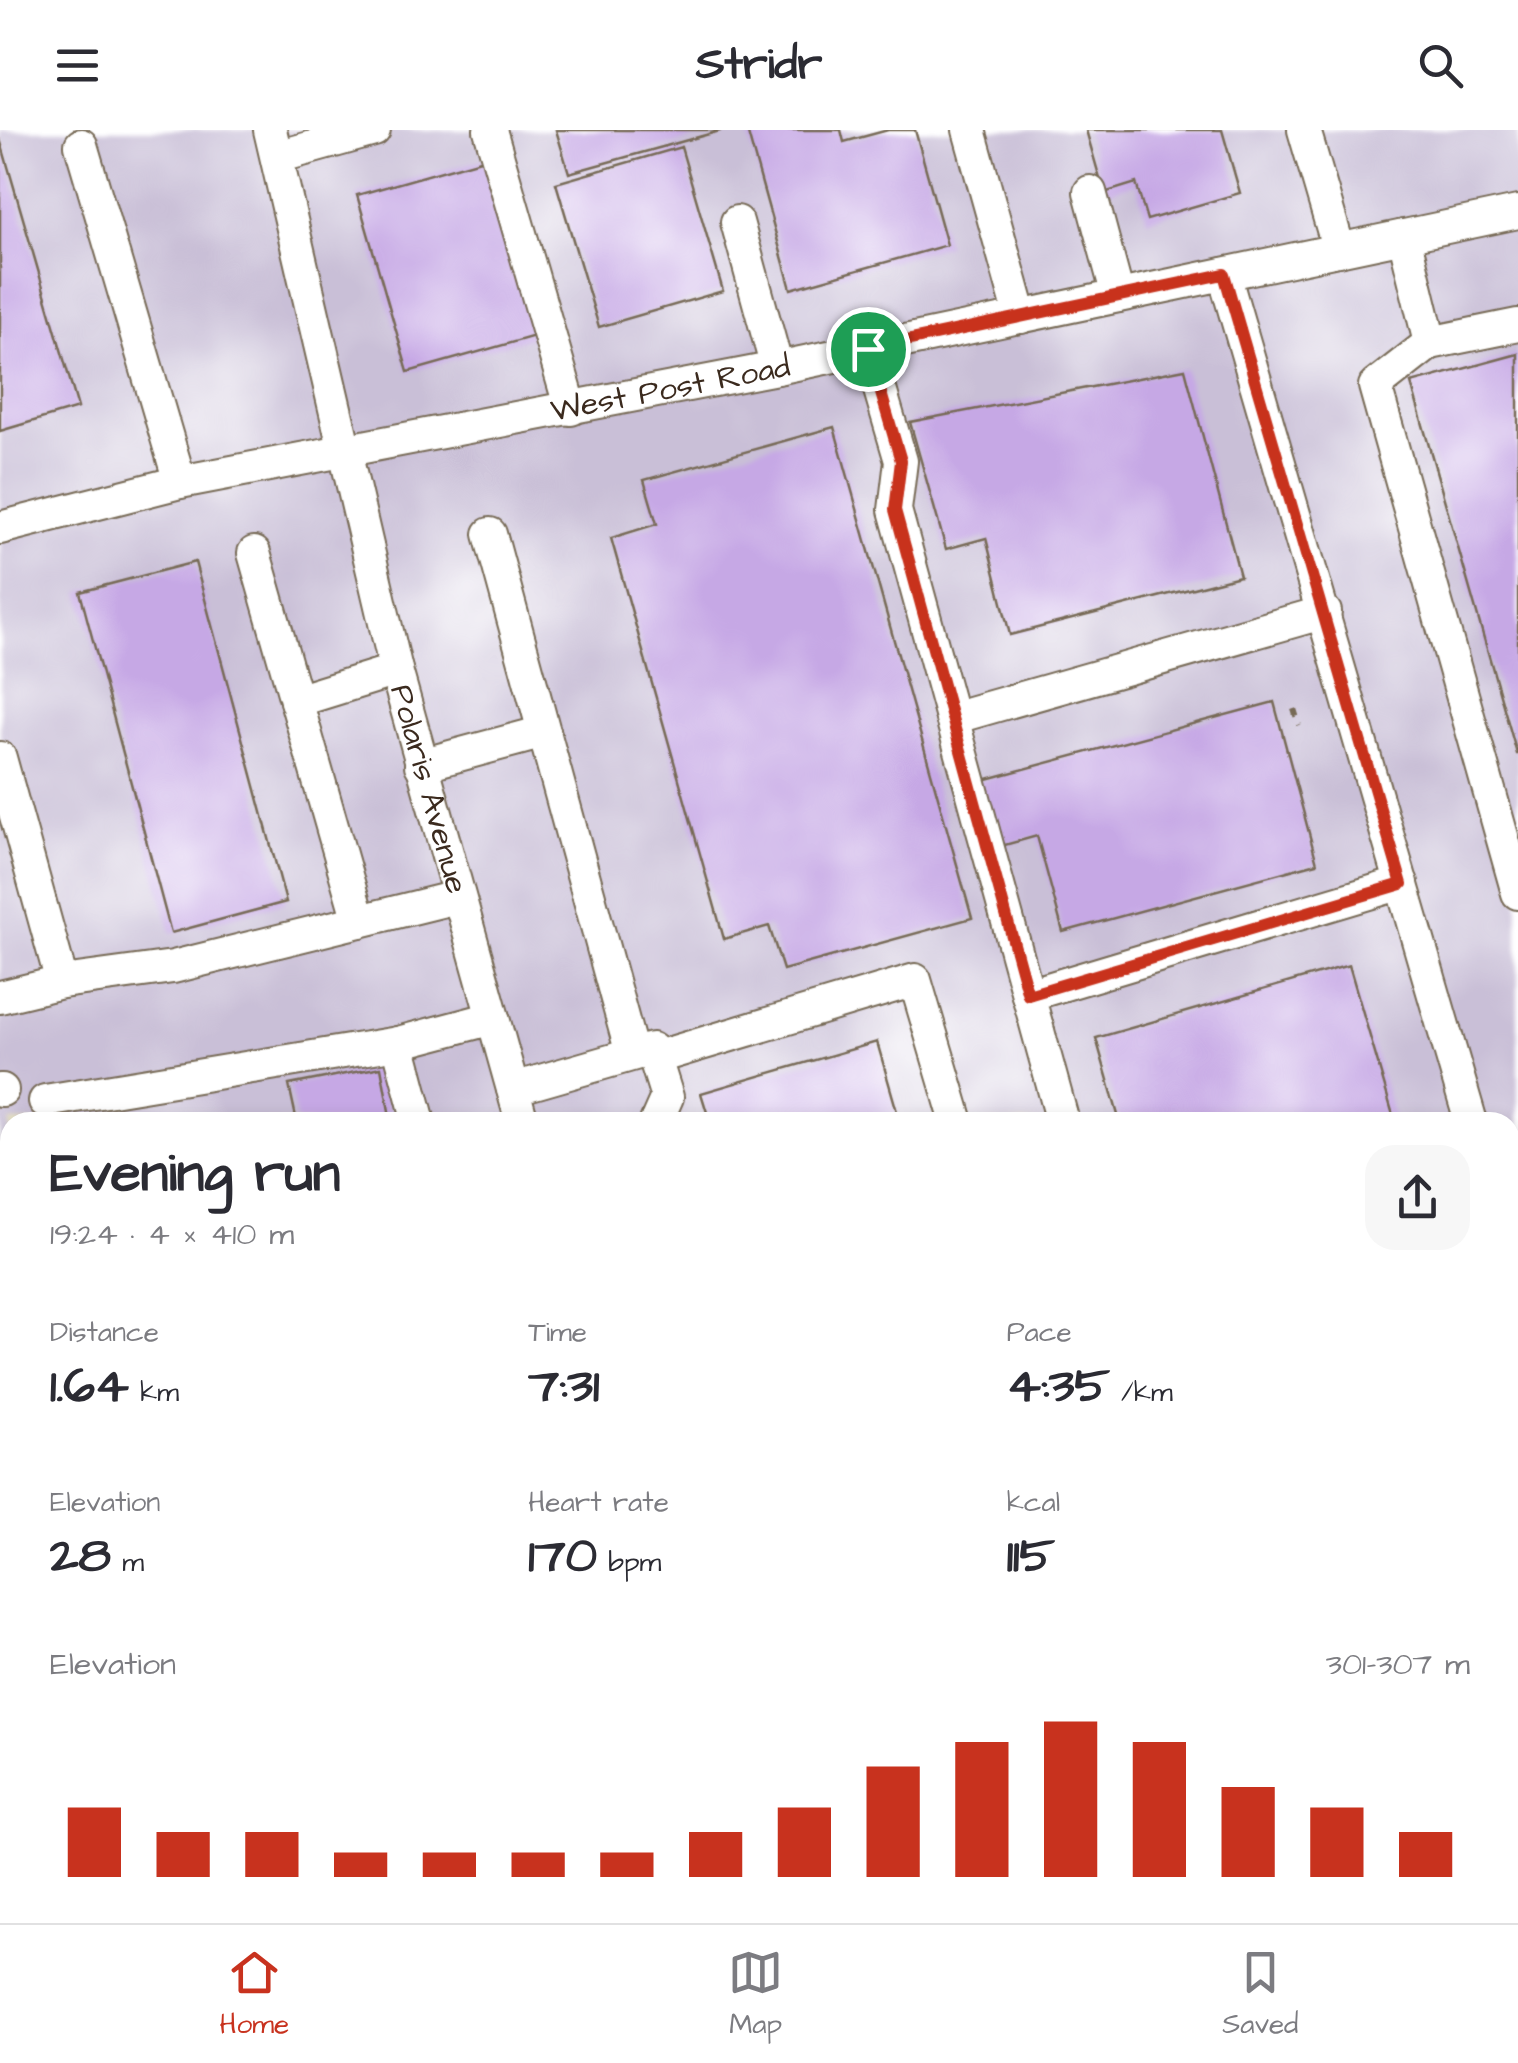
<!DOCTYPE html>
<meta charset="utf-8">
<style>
:root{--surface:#fff;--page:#f7f7f7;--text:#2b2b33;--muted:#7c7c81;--line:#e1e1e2;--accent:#c8321e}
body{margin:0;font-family:"Architects Daughter",sans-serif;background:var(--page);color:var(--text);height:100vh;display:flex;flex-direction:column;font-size:38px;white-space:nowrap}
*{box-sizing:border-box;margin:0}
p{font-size:32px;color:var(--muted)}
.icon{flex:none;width:55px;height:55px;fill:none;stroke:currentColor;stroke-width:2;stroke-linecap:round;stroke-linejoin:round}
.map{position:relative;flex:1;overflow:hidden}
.drawer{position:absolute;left:0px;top:982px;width:1520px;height:812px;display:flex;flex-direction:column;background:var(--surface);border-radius:30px 30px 0 0;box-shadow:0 5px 15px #0003}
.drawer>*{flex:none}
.pin{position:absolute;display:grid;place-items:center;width:85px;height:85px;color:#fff;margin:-42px;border:5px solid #fff;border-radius:50%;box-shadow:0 2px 10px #0007}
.round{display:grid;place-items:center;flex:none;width:105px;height:105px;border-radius:30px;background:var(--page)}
.headline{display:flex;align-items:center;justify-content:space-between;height:170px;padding:0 50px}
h1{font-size:55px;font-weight:700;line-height:75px}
.figures{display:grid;grid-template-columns:repeat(3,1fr);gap:15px;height:170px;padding:10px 50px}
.figures div{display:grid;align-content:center}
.figures b{font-size:50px;font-weight:700}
.figures small{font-size:28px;font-weight:400}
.figures p{font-size:28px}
.chart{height:280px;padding:20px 50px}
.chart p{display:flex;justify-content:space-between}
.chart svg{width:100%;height:180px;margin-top:10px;stroke:var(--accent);stroke-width:6}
header{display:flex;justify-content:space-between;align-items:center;height:130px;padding:0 50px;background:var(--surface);font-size:45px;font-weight:700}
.tab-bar{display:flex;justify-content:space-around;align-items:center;height:140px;border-top:2px solid var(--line);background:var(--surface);font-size:28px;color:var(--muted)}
.tab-bar a{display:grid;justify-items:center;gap:5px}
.tab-bar .on{color:var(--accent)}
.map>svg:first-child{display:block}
.industrial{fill:#c9bfd7;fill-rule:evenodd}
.building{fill:#c6a8e5}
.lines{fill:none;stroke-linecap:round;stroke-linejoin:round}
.minor-casing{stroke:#776a56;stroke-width:36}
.path{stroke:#776a56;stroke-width:6;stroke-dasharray:8 8;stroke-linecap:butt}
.minor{stroke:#fff;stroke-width:32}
.route-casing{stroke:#fff;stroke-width:20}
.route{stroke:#c8321e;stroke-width:12}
.labels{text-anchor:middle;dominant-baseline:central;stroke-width:8;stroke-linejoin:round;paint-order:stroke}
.street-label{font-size:32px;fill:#3b2a1e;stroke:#fff}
</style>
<header><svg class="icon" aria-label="menu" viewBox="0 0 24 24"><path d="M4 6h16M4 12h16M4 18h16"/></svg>Stridr<svg class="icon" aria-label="search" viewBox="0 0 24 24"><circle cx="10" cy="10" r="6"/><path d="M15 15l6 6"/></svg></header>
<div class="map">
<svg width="1518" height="1793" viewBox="0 0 1518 1793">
<rect width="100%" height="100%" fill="#fff"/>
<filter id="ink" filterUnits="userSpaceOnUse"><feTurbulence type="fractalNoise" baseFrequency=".01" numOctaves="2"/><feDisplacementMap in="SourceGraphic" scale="20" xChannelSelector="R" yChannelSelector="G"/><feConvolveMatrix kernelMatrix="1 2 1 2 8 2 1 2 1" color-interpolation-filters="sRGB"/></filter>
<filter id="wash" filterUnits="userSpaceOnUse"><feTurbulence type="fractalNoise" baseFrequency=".0048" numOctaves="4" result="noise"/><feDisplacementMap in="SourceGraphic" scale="40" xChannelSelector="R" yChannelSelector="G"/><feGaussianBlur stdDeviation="2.25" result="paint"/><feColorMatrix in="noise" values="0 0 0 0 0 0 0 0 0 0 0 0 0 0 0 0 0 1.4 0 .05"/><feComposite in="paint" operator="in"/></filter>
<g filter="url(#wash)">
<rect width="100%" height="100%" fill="#e7e0bd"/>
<path class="industrial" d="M0 0H1518V1793H0ZM10 992H1510V1785H10Z"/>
<g id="blocks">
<path class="building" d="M556 0H720V1L569 43Z
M747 0H841L844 12 888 0H915L947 115 791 159Z
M1086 0H1222L1240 63 1147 90 1136 53 1104 63Z
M0 9 78 278 0 301Z
M681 17 723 161 599 197 556 53Z
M484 29 535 206 408 242 357 65Z
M1518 224V624H1517L1411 253Z
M1185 239 1240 446 1010 505 986 408 946 419 910 292Z
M834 297 972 788 783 840 769 796 724 809 611 408 657 394 644 350Z
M195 432 286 772 171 803 80 462Z
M1274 572 1317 733 1063 802 1037 706 994 718 976 652Z
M1349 835 1395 992H1120L1096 908Z
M877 912 900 992H710L701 963Z
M381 937 391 992H297L289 955Z
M10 1123V1300L0 1301V1125Z
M1518 1276V1552L1510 1554V1278Z
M1258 1785H1449L1452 1793H1260Z"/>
</g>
</g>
<g filter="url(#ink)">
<use href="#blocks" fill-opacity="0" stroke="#776a56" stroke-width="2.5"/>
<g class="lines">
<defs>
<g id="minor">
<path id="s1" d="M270 0 396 540 522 992"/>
<path d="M490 0 571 279"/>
<path d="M969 0 1021 187"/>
<path d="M1304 0 1339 120"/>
<path d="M81 15 180 352"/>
<path d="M277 27 374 0"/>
<path d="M1090 62 1118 166"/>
<path d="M737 92 777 238"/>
<path d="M1404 106 1430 213 1375 256 1518 763"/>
<path d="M1224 144 1471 992"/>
<path d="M1430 213 1518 195"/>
<path d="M868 219 901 331 895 380 1063 992"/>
<path id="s2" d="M0 398 180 352 777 238 1518 82"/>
<path d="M490 404 632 924"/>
<path d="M254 423 359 791"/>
<path d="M296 571 396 540"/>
<path d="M952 588 1325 482"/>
<path d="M0 628 62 852 0 867"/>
<path d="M421 635 544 602"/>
<path d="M62 852 173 837 457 767"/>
<path d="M1028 865 1402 753"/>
<path d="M654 928 915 850 957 992"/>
<path d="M513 959 652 919 667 967 656 992"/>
<path d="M0 960H2"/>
<path d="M45 971 398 913"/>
<path d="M419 992 398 913 493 888"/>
<path d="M1510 1202 1518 1199"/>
<path d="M0 1361 10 1359"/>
<path d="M0 1447 10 1445"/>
<path d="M1510 1617 1518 1615"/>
<path d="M0 1745 10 1728"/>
<path d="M745 1785 747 1793"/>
<path d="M1184 1785 1187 1793"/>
<path d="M1504 1785 1507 1793"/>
<path d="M126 1793 127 1785"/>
<path d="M493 1793 499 1785"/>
<path d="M868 1793 897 1785"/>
<path d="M1077 1793 1105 1785"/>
</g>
</defs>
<use href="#minor" class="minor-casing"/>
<path class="path" d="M1294 579 1299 595"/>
<use href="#minor" class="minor"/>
</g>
</g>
<g class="lines" filter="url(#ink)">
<defs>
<path id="route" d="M1224 144 1402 754 1028 865 895 380 901 331 868 219Z"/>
</defs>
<use href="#route" class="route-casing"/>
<use href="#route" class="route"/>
</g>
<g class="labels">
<g class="street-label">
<text stroke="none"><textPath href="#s2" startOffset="685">West Post Road</textPath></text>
<text stroke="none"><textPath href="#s1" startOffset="678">Polaris Avenue</textPath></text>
</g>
</g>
</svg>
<div class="pin" style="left:868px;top:219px;background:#1e9e55"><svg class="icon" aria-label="arrive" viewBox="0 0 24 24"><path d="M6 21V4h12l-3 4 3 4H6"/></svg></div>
<section class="drawer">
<div class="headline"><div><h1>Evening run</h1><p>19:24 · 4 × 410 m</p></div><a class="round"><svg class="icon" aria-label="share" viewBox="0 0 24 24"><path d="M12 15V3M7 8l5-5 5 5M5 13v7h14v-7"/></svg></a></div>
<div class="figures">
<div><p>Distance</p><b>1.64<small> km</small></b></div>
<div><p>Time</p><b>7:31</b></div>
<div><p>Pace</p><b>4:35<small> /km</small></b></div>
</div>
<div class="figures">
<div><p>Elevation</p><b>28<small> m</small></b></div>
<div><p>Heart rate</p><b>170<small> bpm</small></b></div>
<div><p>kcal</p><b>115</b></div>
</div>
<div class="chart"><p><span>Elevation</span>301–307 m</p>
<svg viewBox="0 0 160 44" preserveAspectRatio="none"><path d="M5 44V27M15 44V33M25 44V33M35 44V38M45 44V38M55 44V38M65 44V38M75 44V33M85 44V27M95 44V17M105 44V11M115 44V6M125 44V11M135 44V22M145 44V27M155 44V33"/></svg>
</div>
</section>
</div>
<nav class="tab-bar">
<a class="on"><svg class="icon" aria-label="home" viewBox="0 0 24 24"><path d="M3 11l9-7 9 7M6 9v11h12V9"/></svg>Home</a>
<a><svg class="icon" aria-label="map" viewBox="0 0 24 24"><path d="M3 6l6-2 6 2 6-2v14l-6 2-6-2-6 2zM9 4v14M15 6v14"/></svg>Map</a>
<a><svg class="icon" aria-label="saved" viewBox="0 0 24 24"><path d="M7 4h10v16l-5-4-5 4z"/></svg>Saved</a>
</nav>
